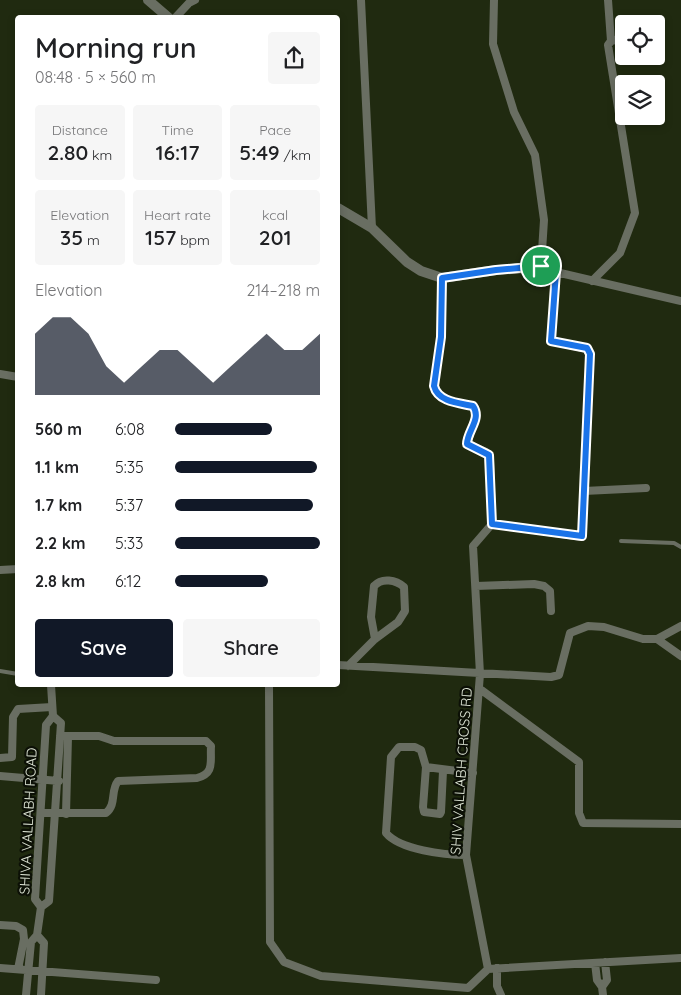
<!DOCTYPE html>
<meta charset="utf-8">
<style>
:root{--surface:#fff;--page:#f6f6f6;--text:#202124;--muted:#757577;--accent:#111827}
body{margin:0;font-family:Quicksand,sans-serif;background:var(--page);color:var(--text);height:100vh;display:flex;flex-direction:column;font-size:19px;white-space:nowrap}
*{box-sizing:border-box;margin:0}
p{font-size:16px;color:var(--muted)}
.icon{flex:none;width:28px;height:28px;fill:none;stroke:currentColor;stroke-width:2;stroke-linecap:round;stroke-linejoin:round}
.map{position:relative;flex:1;overflow:hidden}
.sheet{position:absolute;left:15px;top:15px;width:325px;height:672px;display:flex;flex-direction:column;background:var(--surface);border-radius:5px;box-shadow:0 2px 8px #0003}
.sheet>*{flex:none}
.controls{position:absolute;left:615px;top:15px;display:grid;gap:10px}
.controls a{display:grid;place-items:center;width:50px;height:50px;border-radius:5px;background:var(--surface);box-shadow:0 2px 8px #0003;font-size:25px}
.pin{position:absolute;display:grid;place-items:center;width:42px;height:42px;color:#fff;margin:-21px;border:2px solid #fff;border-radius:50%;box-shadow:0 1px 5px #0007}
.round{display:grid;place-items:center;flex:none;width:52px;height:52px;border-radius:5px;background:var(--page)}
.head{display:flex;align-items:center;justify-content:space-between;height:85px;padding:0 20px}
h1{font-size:28px;font-weight:600;line-height:38px}
.stats{display:grid;grid-template-columns:repeat(3,1fr);gap:8px;height:85px;padding:5px 20px}
.stats div{display:grid;align-content:center;border-radius:5px;background:var(--page);text-align:center}
.stats b{font-size:21px;font-weight:600}
.stats small{font-size:14px;font-weight:400}
.stats p{font-size:14px}
.chart{height:140px;padding:10px 20px}
.chart p{display:flex;justify-content:space-between}
.chart svg{width:100%;height:90px;margin-top:5px;fill:var(--accent);opacity:.7}
.cta{display:flex;gap:10px;margin-top:auto;padding:10px 20px}
.cta a{flex:1;height:58px;border-radius:5px;background:var(--accent);color:#fff;font-size:20px;font-weight:600;line-height:58px;text-align:center}
.cta a+a{background:var(--page);color:var(--text)}
ul{padding:0 20px;list-style:none;font-size:16px}
li{display:grid;grid-template-columns:80px 60px 1fr;align-items:center;height:38px}
li i{height:12px;border-radius:6px;background:var(--accent)}
.map>svg:first-child{display:block}
.lines{fill:none;stroke-linecap:round;stroke-linejoin:round}
.service{stroke:#696e62;stroke-width:4}
.minor{stroke:#696e62;stroke-width:8}
.tertiary{stroke:#696e62;stroke-width:10}
.route-casing{stroke:#fff;stroke-width:10}
.route{stroke:#1a73e8;stroke-width:6}
.labels{text-anchor:middle;dominant-baseline:central;stroke-width:4.5;stroke-linejoin:round;paint-order:stroke}
.street-label{font-size:14px;fill:#dfe6d6;stroke:#0c1006}
</style>
<div class="map">
<svg width="681" height="995" viewBox="0 0 681 995">
<rect width="100%" height="100%" fill="#202a10"/>
<g class="lines">
<path class="service" d="M621 541 674 543 681 547
M0 671 18 674"/>
<path class="minor" d="M361 0 372 228
M494 0 493 44 514 112 535 155 544 220 541 267
M608 0 611 41
M175 18 189 3 195 0
M442 278 441 337 434 386C438 402 459 403 473 406L476 415 467 444 486 452 490 460 492 524 473 546 480 674 466 855 488 969
M592 281 620 253 635 213 608 45 611 41 624 38
M0 374 18 377
M584 491 646 488
M492 524 582 537 590 354 587 349 551 341 556 272 681 301
M0 570 18 569
M476 586 534 584 544 586 550 591 551 611
M657 639 681 656
M338 665 551 677 559 675 570 633 588 626 604 627 643 639H657L681 626
M348 666 375 639 398 622 405 611 404 587C396 580 382 577 374 586L371 617 375 639
M269 685 270 942 284 962 321 976 468 988 488 969
M480 689 579 762V813L583 823 681 824
M0 758 12 757 13 717 18 709 52 707
M426 767 423 807 424 812 440 814 441 812 443 771
M0 776 59 781
M42 813H106C117 804 110 791 118 781L197 778C215 773 210 762 211 746L206 741H114L99 736H60
M66 814 68 737
M466 855C445 855 400 850 386 833L391 757 399 747H415L421 750 426 767 473 773
M41 907 35 899 46 725 53 716 51 685
M41 907 49 901 61 723 53 716
M0 925 16 926 23 930 24 939 18 969
M37 935 44 943 41 995
M37 935 41 907
M595 963 597 980 602 987
M0 968 156 980
M497 968V986L501 995
M488 969 681 958
M26 995 31 942 37 935
M603 995 602 987 607 980 605 962"/>
<path class="tertiary" d="M148 0 169 18
M338 208 372 228 407 262 421 271 442 278 496 270 541 267 556 272"/>
</g>
<g class="lines">
<defs>
<path id="route" d="M541 266 556 272 551 341 587 348 590 354 582 536 492 524 489 455 467 444C467 431 482 419 473 406 459 403 438 402 434 386L441 337 442 278 496 270Z"/>
</defs>
<use href="#route" class="route-casing"/>
<use href="#route" class="route"/>
</g>
<g class="labels">
<g class="street-label">
<text transform="translate(461 771) rotate(-86)">SHIV VALLABH CROSS RD</text>
<text transform="translate(28 821) rotate(-87)">SHIVA VALLABH ROAD</text>
</g>
</g>
</svg>
<div class="controls">
<a><svg class="icon" aria-label="locate" viewBox="0 0 24 24"><circle cx="12" cy="12" r="6"/><path d="M12 2v4M12 18v4M2 12h4M18 12h4"/></svg></a>
<a><svg class="icon" aria-label="layers" viewBox="0 0 24 24"><path d="M12 4l9 5-9 5-9-5zM3 14l9 5 9-5"/></svg></a>
</div>
<div class="pin" style="left:541px;top:266px;background:#1e9e55"><svg class="icon" aria-label="arrive" viewBox="0 0 24 24"><path d="M6 21V4h12l-3 4 3 4H6"/></svg></div>
<section class="sheet">
<div class="head"><div><h1>Morning run</h1><p>08:48 · 5 × 560 m</p></div><a class="round"><svg class="icon" aria-label="share" viewBox="0 0 24 24"><path d="M12 15V3M7 8l5-5 5 5M5 13v7h14v-7"/></svg></a></div>
<div class="stats">
<div><p>Distance</p><b>2.80<small> km</small></b></div>
<div><p>Time</p><b>16:17</b></div>
<div><p>Pace</p><b>5:49<small> /km</small></b></div>
</div>
<div class="stats">
<div><p>Elevation</p><b>35<small> m</small></b></div>
<div><p>Heart rate</p><b>157<small> bpm</small></b></div>
<div><p>kcal</p><b>201</b></div>
</div>
<div class="chart"><p><span>Elevation</span>214–218 m</p>
<svg viewBox="0 0 160 44" preserveAspectRatio="none"><path d="M0 44V14L10 6L20 6L30 14L40 30L50 38L60 30L70 22L80 22L90 30L100 38L110 30L120 22L130 14L140 22L150 22L160 14V44z"/></svg>
</div>
<ul>
<li><b>560 m</b>6:08<i style="width:67%"></i></li>
<li><b>1.1 km</b>5:35<i style="width:98%"></i></li>
<li><b>1.7 km</b>5:37<i style="width:95%"></i></li>
<li><b>2.2 km</b>5:33<i style="width:100%"></i></li>
<li><b>2.8 km</b>6:12<i style="width:64%"></i></li>
</ul>
<div class="cta"><a>Save</a><a>Share</a></div>
</section>
</div>
